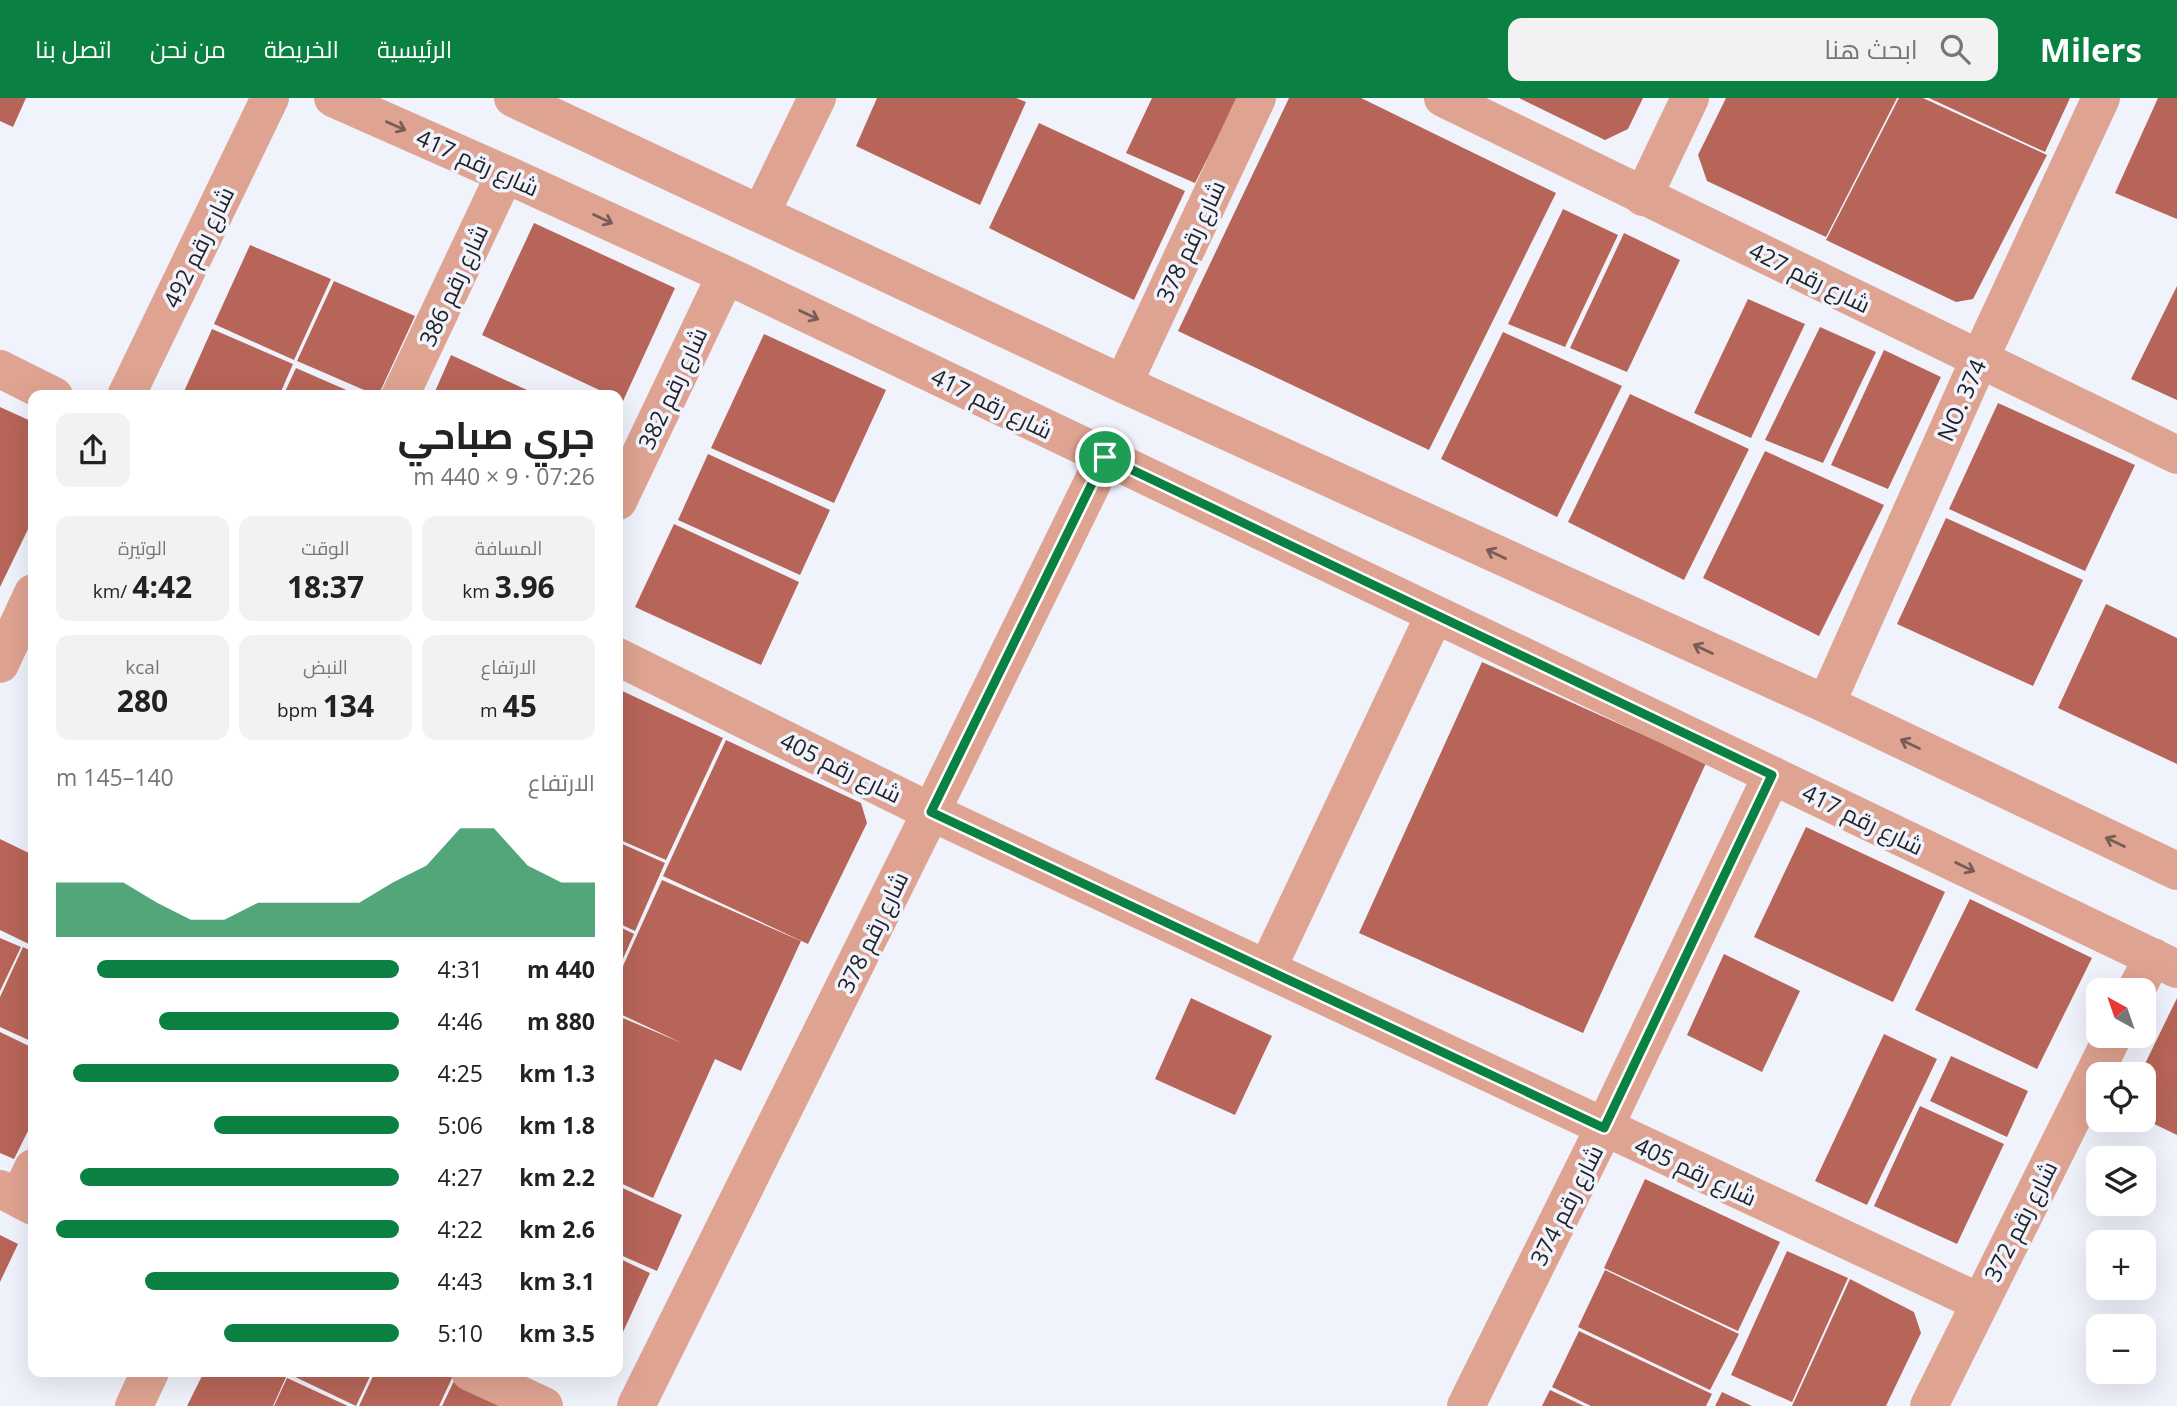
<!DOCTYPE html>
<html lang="ar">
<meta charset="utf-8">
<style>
:root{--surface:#fff;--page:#f2f2f2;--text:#222;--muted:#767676;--accent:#0b8043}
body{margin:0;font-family:"Open Sans",Cairo,sans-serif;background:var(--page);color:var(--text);direction:rtl;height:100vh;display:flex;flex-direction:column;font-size:26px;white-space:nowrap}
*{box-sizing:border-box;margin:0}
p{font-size:23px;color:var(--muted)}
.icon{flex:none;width:38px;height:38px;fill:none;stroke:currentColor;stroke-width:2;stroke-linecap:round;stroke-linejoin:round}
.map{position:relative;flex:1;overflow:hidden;direction:ltr}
.sheet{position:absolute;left:28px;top:292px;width:595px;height:987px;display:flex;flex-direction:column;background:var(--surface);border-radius:14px;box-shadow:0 7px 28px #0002;direction:rtl}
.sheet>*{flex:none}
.needle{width:46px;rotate:320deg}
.buttons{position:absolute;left:2086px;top:880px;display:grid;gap:14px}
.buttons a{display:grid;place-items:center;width:70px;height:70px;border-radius:14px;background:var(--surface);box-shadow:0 7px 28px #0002;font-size:35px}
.pin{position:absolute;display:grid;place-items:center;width:60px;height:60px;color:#fff;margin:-30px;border:4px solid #fff;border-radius:50%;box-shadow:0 2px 7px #0007}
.round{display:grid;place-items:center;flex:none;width:74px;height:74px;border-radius:14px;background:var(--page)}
.head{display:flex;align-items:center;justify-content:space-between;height:119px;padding:0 28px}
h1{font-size:38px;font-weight:700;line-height:52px}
.metrics{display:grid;grid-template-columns:repeat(3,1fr);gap:10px;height:119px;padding:7px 28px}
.metrics div{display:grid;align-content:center;border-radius:14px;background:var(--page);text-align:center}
.metrics b{font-size:30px;font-weight:700}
.metrics small{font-size:19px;font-weight:400}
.metrics p{font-size:19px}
.chart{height:196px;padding:14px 28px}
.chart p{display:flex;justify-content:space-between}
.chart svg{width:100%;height:126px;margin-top:7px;fill:var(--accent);opacity:.7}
ul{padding:0 28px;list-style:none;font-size:23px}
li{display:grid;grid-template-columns:112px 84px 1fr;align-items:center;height:52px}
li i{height:18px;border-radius:9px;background:var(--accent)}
header{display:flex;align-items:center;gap:42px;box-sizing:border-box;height:98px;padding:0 35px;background:var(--accent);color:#fff}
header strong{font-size:33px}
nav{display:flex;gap:38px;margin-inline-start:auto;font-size:24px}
.search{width:490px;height:63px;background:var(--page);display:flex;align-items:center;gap:18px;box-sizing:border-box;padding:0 24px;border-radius:14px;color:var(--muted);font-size:26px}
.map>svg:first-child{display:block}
.building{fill:#b76558}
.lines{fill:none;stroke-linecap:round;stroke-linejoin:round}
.minor{stroke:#dfa391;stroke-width:38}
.oneway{stroke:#785d57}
.route-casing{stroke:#fff;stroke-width:14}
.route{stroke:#0b8043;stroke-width:9}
.labels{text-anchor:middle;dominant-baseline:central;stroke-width:7;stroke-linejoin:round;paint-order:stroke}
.street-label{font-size:23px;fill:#232327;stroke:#f1f3fc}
</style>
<header>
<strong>Milers</strong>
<div class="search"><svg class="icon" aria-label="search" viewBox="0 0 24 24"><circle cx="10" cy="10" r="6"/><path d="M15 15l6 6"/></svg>ابحث هنا</div>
<nav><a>الرئيسية</a><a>الخريطة</a><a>من نحن</a><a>اتصل بنا</a></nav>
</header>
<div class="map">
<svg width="2177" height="1308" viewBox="0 0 2177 1308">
<rect width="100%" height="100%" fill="#f1f3fc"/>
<path class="building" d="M0 0H26L13 29 0 23Z
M877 0H1016L1026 4 980 107 856 48Z
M1152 0H1238L1195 85 1126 55Z
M1289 0H1361L1556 95 1429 352 1178 233Z
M1519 0H1643L1628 31 1605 42Z
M1726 0H1897L1826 139 1707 83 1698 57Z
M1899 0H1923L2047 57 1973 201 1956 204 1826 142Z
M1929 0H2070L2045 54Z
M2158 0H2177V121L2115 95Z
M1039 25 1185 93 1134 202 989 130Z
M1563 111 1618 137 1565 249 1508 226Z
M534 125 675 190 623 303 618 300V298H612L482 237Z
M1624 135 1680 162 1627 274 1570 250Z
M250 147 331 181 294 262 214 226Z
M334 183 415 218 378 298 297 263Z
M2177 188V302L2131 281Z
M1748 201 1805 226 1751 340 1694 315Z
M1820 229 1876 254 1823 365 1765 342Z
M212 231 293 266 279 298H182Z
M1503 234 1622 288 1557 419 1441 361Z
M764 236 886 292 834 405 711 350Z
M1884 252 1941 279 1888 391 1831 367Z
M451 257 540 298H433Z
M296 270 360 298H283Z
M1630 296 1749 351 1684 482 1568 424Z
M1998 305 2135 367 2085 473 1949 411Z
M0 309 33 324V421L0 489Z
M1765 353 1884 407 1819 538 1703 480Z
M708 356 830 412 800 477 678 422Z
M1946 420 2083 482 2033 588 1897 526Z
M674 426 799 484 761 567 635 509Z
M2106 506 2177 540V666L2058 610Z
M1482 564 1706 665 1583 935 1359 835Z
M618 591 723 640 666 762 618 741Z
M726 642 861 705 867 725 808 846 663 778Z
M1806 729 1945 794 1893 904 1754 839Z
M0 741 33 757V848L0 832Z
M618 744 665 765 635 833 618 825Z
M662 782 801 843 741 973 715 961 653 1100 618 1084V918L682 945 618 915V879Z
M1970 801 2092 860 2037 971 1915 912Z
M618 828 634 836 618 872Z
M0 840 21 849 0 893Z
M23 849 33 854V944L0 929V899Z
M1724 856 1800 893 1762 974 1687 937Z
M1191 900 1272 938 1235 1017 1155 981Z
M2177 900V1037L2144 1021V976H2140Z
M0 934 33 950V1023L14 1061 0 1055Z
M1884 936 1937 961 1867 1107 1815 1083Z
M1951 958 2028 993 2007 1039 1930 1003Z
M1920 1008 2004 1046 1957 1146 1874 1108Z
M1645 1081 1780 1144 1738 1233 1604 1170Z
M618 1088 682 1117 657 1173 618 1156Z
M0 1137 18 1146 0 1184Z
M1787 1153 1848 1180 1792 1304 1731 1277Z
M618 1160 650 1175 618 1245Z
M1605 1172 1739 1236 1710 1292 1578 1229Z
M1850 1181 1914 1214 1921 1235 1886 1308H1792Z
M1579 1233 1712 1296 1706 1308H1591L1552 1289Z
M204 1274H275L286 1279 273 1308H187Z
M292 1274H372L356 1308 291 1277Z
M375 1274H444L453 1278 439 1308H359Z
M287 1280 348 1308H274Z
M454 1283 508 1308H442Z
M1550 1292 1584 1308H1542Z
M1722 1294 1752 1308H1715Z"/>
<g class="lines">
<path class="minor" d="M333 0 505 76 726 177 2177 871
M513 0 1123 286 1826 606 2177 773
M1443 0 2177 357
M1643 99 1690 0
M761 115 817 0
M0 271 54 298
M1123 286 1257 0
M126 298 270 0
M400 298 505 76
M618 403 726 177
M618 559 931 714 1979 1204
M0 566 33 495
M1826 606 1980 260 2101 0
M1267 871 1435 516
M2136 892 2153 859
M0 1091 33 1108
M19 1100 33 1070
M470 1274 544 1308
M134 1308 150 1274
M636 1308 931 714 1105 359
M1466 1308 1604 1030 1772 677
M1929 1308 2113 938"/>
</g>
<defs><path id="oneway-shaft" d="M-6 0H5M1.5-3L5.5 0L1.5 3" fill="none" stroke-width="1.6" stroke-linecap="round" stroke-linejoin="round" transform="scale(1.75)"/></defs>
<g class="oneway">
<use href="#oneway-shaft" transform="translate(396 28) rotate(24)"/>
<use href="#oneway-shaft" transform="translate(603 121) rotate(25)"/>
<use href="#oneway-shaft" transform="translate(809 217) rotate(26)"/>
<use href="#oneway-shaft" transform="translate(1496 456) rotate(-155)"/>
<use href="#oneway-shaft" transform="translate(1703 551) rotate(-155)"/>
<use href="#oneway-shaft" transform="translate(1910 646) rotate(-155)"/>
<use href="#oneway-shaft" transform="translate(2115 744) rotate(-155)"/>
<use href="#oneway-shaft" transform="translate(1965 769) rotate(26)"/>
</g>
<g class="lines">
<defs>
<path id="route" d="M1105 359 1772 677 1604 1030 931 714Z"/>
</defs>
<use href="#route" class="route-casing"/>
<use href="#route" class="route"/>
</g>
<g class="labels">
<g class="street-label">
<text transform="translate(478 64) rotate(24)">شارع رقم 417</text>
<text transform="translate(1190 143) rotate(-65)">شارع رقم 378</text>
<text transform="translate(198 149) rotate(-64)">شارع رقم 492</text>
<text transform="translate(1810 179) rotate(26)">شارع رقم 427</text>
<text transform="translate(453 187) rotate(-65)">شارع رقم 386</text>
<text transform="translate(672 290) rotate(-65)">شارع رقم 382</text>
<text transform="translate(1961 302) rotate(-66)">NO. 374</text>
<text transform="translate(992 305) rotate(26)">شارع رقم 417</text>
<text transform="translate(841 669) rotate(26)">شارع رقم 405</text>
<text transform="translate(1863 721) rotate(26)">شارع رقم 417</text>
<text transform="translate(872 834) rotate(-64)">شارع رقم 378</text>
<text transform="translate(1696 1073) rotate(25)">شارع رقم 405</text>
<text transform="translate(1566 1107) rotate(-63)">شارع رقم 374</text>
<text transform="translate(2020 1123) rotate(-63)">شارع رقم 372</text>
</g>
</g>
</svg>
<div class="buttons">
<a><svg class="needle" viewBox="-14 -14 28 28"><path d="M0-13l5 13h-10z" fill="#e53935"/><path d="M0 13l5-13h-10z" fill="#767676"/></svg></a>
<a><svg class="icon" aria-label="locate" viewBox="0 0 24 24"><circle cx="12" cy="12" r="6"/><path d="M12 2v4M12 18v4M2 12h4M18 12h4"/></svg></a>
<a><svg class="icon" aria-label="layers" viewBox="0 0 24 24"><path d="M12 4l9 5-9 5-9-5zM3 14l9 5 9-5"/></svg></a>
<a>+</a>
<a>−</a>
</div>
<div class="pin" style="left:1105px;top:359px;background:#1e9e55"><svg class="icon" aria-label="arrive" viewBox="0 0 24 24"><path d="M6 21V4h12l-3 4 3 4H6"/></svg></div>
<section class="sheet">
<div class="head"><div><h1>جري صباحي</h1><p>07:26 · 9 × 440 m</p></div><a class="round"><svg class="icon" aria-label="share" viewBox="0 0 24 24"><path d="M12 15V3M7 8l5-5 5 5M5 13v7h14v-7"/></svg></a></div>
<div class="metrics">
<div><p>المسافة</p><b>3.96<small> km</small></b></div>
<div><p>الوقت</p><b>18:37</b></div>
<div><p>الوتيرة</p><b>4:42<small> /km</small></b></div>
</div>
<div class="metrics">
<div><p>الارتفاع</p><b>45<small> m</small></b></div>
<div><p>النبض</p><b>134<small> bpm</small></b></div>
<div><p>kcal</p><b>280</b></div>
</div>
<div class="chart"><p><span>الارتفاع</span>140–145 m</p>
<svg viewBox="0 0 160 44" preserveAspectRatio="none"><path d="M0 44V25L10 25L20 25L30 32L40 38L50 38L60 32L70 32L80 32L90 32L100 25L110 19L120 6L130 6L140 19L150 25L160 25V44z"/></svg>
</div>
<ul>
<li><b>440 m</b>4:31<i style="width:88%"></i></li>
<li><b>880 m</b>4:46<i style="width:70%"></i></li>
<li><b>1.3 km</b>4:25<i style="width:95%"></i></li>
<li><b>1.8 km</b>5:06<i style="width:54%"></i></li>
<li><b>2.2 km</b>4:27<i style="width:93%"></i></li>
<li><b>2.6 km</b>4:22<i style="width:100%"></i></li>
<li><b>3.1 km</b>4:43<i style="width:74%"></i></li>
<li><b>3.5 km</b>5:10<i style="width:51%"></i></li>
</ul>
</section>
</div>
